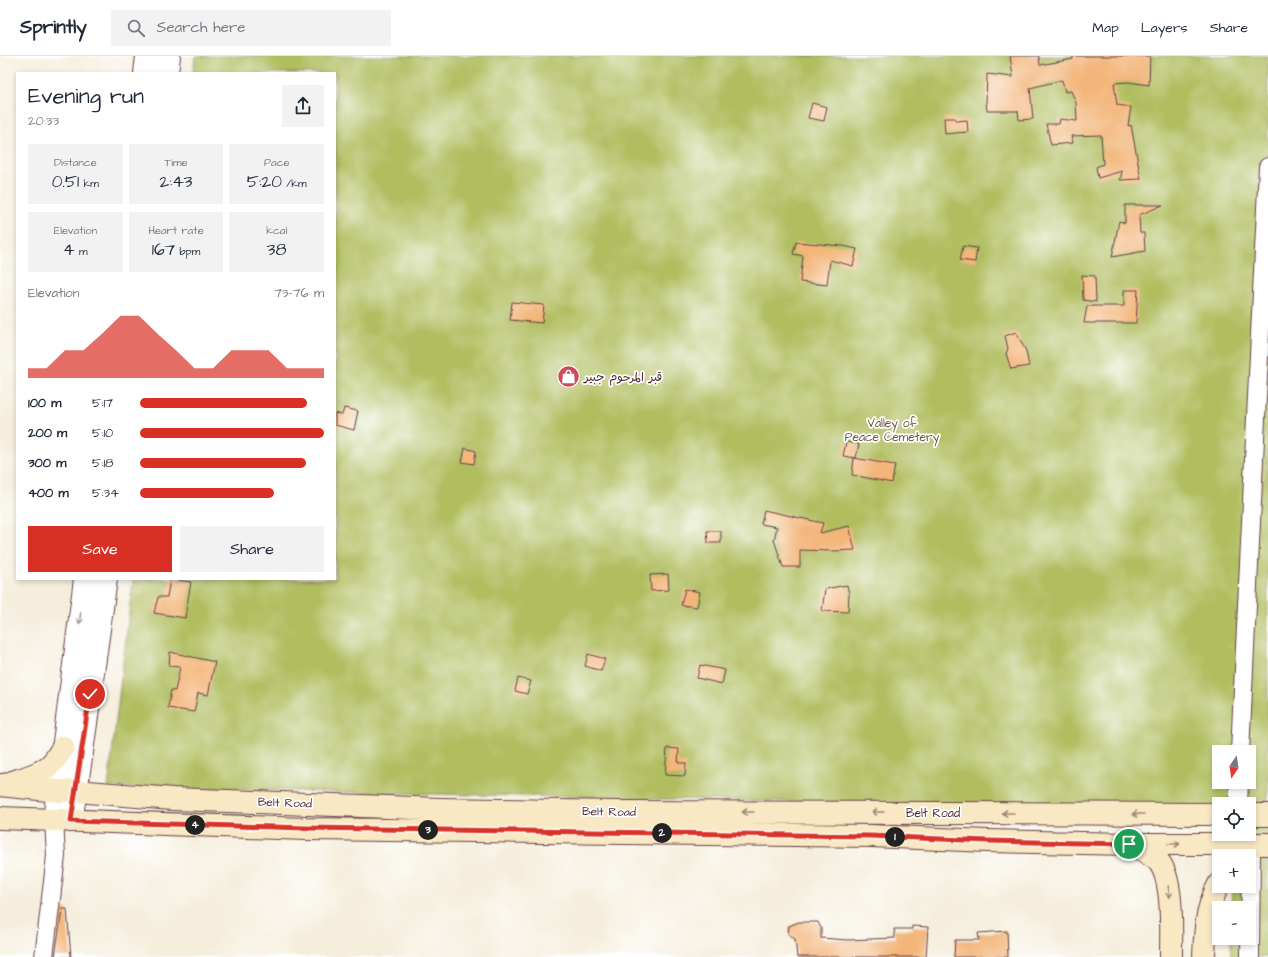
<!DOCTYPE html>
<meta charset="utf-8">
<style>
:root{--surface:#fff;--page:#f2f2f3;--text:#1f2937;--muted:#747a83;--line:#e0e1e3;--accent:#d93025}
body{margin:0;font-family:"Architects Daughter","Playpen Sans Arabic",sans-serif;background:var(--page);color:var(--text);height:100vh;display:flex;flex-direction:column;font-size:15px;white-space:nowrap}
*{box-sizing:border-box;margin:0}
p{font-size:13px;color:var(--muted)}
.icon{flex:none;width:22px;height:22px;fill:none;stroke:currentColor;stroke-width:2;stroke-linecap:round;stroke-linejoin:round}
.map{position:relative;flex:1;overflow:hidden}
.drawer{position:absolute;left:16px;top:16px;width:320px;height:508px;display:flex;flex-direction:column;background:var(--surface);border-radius:0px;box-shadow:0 2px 6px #0003}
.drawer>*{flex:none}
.needle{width:26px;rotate:193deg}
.buttons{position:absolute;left:1212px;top:689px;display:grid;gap:8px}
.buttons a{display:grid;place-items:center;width:44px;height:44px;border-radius:0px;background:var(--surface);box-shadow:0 2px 6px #0003;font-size:20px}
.pin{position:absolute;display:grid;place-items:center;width:34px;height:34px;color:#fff;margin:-17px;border:2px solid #fff;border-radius:50%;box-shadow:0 1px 4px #0007}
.km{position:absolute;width:20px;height:20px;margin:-10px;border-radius:50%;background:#222;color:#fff;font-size:11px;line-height:20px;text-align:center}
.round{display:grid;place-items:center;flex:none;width:42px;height:42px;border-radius:0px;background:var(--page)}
.headline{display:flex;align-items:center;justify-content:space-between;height:68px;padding:0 12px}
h1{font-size:22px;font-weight:600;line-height:30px}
.metrics{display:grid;grid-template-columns:repeat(3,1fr);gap:6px;height:68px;padding:4px 12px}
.metrics div{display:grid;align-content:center;border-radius:0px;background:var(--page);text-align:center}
.metrics b{font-size:17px;font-weight:600}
.metrics small{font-size:11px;font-weight:400}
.metrics p{font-size:11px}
.chart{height:112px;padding:8px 12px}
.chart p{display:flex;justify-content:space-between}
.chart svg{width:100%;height:72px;margin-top:4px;fill:var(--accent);opacity:.7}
.cta{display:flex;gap:8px;margin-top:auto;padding:8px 12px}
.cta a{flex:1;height:46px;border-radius:0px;background:var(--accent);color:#fff;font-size:16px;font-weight:600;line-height:46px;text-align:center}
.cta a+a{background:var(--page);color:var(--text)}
ul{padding:0 12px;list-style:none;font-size:13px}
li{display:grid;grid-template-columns:64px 48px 1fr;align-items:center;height:30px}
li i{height:10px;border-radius:5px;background:var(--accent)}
header{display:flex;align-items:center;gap:24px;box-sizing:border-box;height:56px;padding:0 20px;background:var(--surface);border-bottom:1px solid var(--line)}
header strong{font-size:19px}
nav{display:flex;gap:22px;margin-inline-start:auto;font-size:14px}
.search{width:280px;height:36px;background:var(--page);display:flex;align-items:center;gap:10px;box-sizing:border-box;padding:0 14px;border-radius:0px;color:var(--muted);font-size:15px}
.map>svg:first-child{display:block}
.green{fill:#b1be61;stroke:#7e6e46;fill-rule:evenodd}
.building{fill:#f3b579}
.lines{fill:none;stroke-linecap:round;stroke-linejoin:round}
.minor-casing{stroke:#643e46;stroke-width:20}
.tertiary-casing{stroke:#643e46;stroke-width:24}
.secondary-casing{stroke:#643e46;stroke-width:24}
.minor{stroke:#fff;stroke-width:18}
.tertiary{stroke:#fff;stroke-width:22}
.secondary{stroke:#f8e8c3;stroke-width:22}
.oneway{stroke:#ae9aa0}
.oneway2{stroke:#a18477}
.route-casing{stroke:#fff;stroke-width:8}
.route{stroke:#d93025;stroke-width:5}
.labels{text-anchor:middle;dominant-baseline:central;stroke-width:3.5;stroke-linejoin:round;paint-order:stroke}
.poi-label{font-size:12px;fill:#4a1f2b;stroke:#fff;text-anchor:start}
.park-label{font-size:12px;fill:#6e573e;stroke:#fff}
.street-label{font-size:12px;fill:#4a1f2b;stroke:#fff}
</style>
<header>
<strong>Sprintly</strong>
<div class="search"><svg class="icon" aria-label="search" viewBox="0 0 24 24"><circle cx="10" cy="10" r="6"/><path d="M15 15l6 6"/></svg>Search here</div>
<nav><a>Map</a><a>Layers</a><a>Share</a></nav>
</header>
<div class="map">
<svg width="1268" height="901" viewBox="0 0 1268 901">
<rect width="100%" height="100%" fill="#fff"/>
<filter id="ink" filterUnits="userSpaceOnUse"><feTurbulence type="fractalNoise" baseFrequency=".025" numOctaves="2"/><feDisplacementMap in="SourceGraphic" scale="8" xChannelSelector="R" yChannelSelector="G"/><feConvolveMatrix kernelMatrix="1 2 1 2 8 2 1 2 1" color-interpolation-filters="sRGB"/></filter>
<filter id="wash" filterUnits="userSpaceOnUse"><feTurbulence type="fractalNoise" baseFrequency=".012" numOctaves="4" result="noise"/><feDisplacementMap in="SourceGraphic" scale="16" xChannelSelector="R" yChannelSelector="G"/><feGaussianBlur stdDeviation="0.9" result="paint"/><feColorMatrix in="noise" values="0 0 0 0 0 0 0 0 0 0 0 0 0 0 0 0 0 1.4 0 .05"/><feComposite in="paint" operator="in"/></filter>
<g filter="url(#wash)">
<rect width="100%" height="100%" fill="#f5eedc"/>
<path class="green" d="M195 0H1268V901H1231V882H1249V852H1231L1232 830H1249V800H1232V778H1249V748H1219V755L108 731 133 523H335V17H193ZM1219 696H1249V726H1219Z"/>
<g id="blocks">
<path class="building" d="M1010 0H1039L1040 9 1073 3V0H1150L1149 29 1128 26 1114 27 1117 49 1131 51 1128 70 1131 69 1141 123 1120 124 1122 115 1098 122 1096 111 1103 108 1101 79 1071 80 1073 87 1051 89 1046 68H1059L1060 63 1077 65 1076 47 1071 35 1065 36 1062 24 1030 32 1033 63 1019 64 1018 55H987L986 45 987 18 1013 21Z
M812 47 827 51 824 65 808 62Z
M944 62H955L956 65 967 64 968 76 945 78Z
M1125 149H1163L1139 159 1140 177H1144L1145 195 1112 201 1119 165 1125 167Z
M796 186 843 190 857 193 853 210 830 204 827 229 800 226 803 200 793 198Z
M963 190 977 192 975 206 960 204Z
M1082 219 1095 220 1096 246 1083 244Z
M1124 234H1138L1136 267H1084L1087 250H1124Z
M512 246 544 249 542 267 510 264Z
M1016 276 1026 295 1029 310 1011 313 1006 298 1008 292 1005 280Z
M344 352 358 355 354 374 335 369V357L342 359Z
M846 386 859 388 856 402 843 400Z
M465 392 476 395 474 408 462 406Z
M854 402 895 409 892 427 852 419Z
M764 454 823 467 820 477 849 470 855 494 833 495 800 494V511H783L774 484 777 471 761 468Z
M707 475H721V487H708Z
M668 518 669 534 651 535 650 519Z
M170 523 191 526 185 562 154 557 158 541H167Z
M847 529 849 538 848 556 822 555 825 533Z
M685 533 700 536 697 551 681 549Z
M170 596 215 606 208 639 198 637 194 656 168 652 171 634 175 635 180 611 169 610Z
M588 598 605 603 601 615 585 610Z
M700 609 725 614 722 628 697 622Z
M518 622 531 625 527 638 515 635Z
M667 692 679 693 678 707H686L685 720 665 719Z
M62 853H67L71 901H55Z
M799 866H818L821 872V882L847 884 895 882 894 873H912V870L928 871 926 901H797L795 883 788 878 789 870Z
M1007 875 1008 901H954L955 884H979L978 877Z"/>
</g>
</g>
<g filter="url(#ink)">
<use href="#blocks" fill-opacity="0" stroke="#643e46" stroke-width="1"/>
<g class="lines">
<defs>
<path id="minor" d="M1240 696 1268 111
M1238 748 1239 726
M44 901 56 800 54 764
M1250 901 1251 788"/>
<path id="tertiary" d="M145 17 147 0
M167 17 169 0
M54 764 85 523
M71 765 82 696 106 523"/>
<path id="secondary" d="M7 728C23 722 43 718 54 705 57 701 60 696 63 691
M0 729 58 735H76L173 743 440 753 617 756 1219 758
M1249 759H1268
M0 762 306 773 871 780 988 785 1129 788H1268
M1130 788C1139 793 1152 798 1159 806 1174 825 1171 877 1171 901
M1204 901C1205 874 1206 853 1219 828"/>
</defs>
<use href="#minor" class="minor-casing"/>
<use href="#tertiary" class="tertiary-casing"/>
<use href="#secondary" class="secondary-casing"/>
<use href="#minor" class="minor"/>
<use href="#tertiary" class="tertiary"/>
<use href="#secondary" class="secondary"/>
</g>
<defs><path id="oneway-shaft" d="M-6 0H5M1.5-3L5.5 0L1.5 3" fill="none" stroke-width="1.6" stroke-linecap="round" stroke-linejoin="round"/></defs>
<use class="oneway" href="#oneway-shaft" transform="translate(80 562) rotate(97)"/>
<g class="oneway2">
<use href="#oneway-shaft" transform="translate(748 756) rotate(-180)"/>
<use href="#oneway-shaft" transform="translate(878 756) rotate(-180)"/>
<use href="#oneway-shaft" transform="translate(1008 757) rotate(-180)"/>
<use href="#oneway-shaft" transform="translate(1138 758) rotate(-180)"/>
<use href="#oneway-shaft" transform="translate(1174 788)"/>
<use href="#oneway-shaft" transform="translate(1169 836) rotate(83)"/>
</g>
</g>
<g class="lines" filter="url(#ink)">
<defs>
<path id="route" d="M90 638 71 765 306 772 871 780 988 785 1129 788"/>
</defs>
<use href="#route" class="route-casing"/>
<use href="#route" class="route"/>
</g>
<defs>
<symbol id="shop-disc" viewBox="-11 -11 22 22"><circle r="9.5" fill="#d1495b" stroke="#fff"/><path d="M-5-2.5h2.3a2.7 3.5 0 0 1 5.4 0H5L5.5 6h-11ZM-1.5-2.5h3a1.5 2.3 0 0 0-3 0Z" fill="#fff"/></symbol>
</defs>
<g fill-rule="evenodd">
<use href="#shop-disc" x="556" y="308" width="25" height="25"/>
</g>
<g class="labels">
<g class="poi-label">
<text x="584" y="321">قبر المرحوم جبير</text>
</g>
<g class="park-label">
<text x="892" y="367">Valley of<tspan x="892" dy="14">Peace Cemetery</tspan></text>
</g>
<g class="street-label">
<text transform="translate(285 747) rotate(2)">Belt Road</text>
<text transform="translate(609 756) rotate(1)">Belt Road</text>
<text x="933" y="757">Belt Road</text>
</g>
</g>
</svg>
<div class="buttons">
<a><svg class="needle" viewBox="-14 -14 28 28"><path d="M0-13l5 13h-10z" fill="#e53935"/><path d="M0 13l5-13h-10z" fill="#747a83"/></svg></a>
<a><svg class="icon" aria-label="locate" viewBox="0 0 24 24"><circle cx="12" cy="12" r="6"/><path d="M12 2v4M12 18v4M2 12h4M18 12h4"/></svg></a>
<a>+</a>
<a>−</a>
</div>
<div class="pin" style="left:1129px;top:788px;background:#1e9e55"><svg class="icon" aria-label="arrive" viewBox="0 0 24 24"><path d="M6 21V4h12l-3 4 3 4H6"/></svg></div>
<div class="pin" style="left:90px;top:638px;background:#d93025"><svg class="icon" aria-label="check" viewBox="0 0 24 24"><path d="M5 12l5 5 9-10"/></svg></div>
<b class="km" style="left:895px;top:781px">1</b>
<b class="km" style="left:662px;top:777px">2</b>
<b class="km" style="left:428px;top:774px">3</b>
<b class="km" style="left:195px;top:769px">4</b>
<section class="drawer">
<div class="headline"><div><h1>Evening run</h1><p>20:33</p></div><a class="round"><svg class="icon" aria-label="share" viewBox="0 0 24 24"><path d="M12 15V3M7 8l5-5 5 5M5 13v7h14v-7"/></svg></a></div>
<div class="metrics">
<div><p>Distance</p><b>0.51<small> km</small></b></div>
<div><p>Time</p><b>2:43</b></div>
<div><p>Pace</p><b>5:20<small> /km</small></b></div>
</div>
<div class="metrics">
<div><p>Elevation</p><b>4<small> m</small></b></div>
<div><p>Heart rate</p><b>167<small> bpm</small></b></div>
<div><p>kcal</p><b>38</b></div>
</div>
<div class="chart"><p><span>Elevation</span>73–76 m</p>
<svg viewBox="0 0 160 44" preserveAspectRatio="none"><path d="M0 44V38L10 38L20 27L30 27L40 17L50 6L60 6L70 17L80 27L90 38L100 38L110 27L120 27L130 27L140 38L150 38L160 38V44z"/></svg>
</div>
<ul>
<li><b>100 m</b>5:17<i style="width:91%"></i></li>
<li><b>200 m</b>5:10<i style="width:100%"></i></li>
<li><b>300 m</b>5:18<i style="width:90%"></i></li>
<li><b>400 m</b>5:34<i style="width:73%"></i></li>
</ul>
<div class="cta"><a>Save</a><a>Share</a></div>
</section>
</div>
